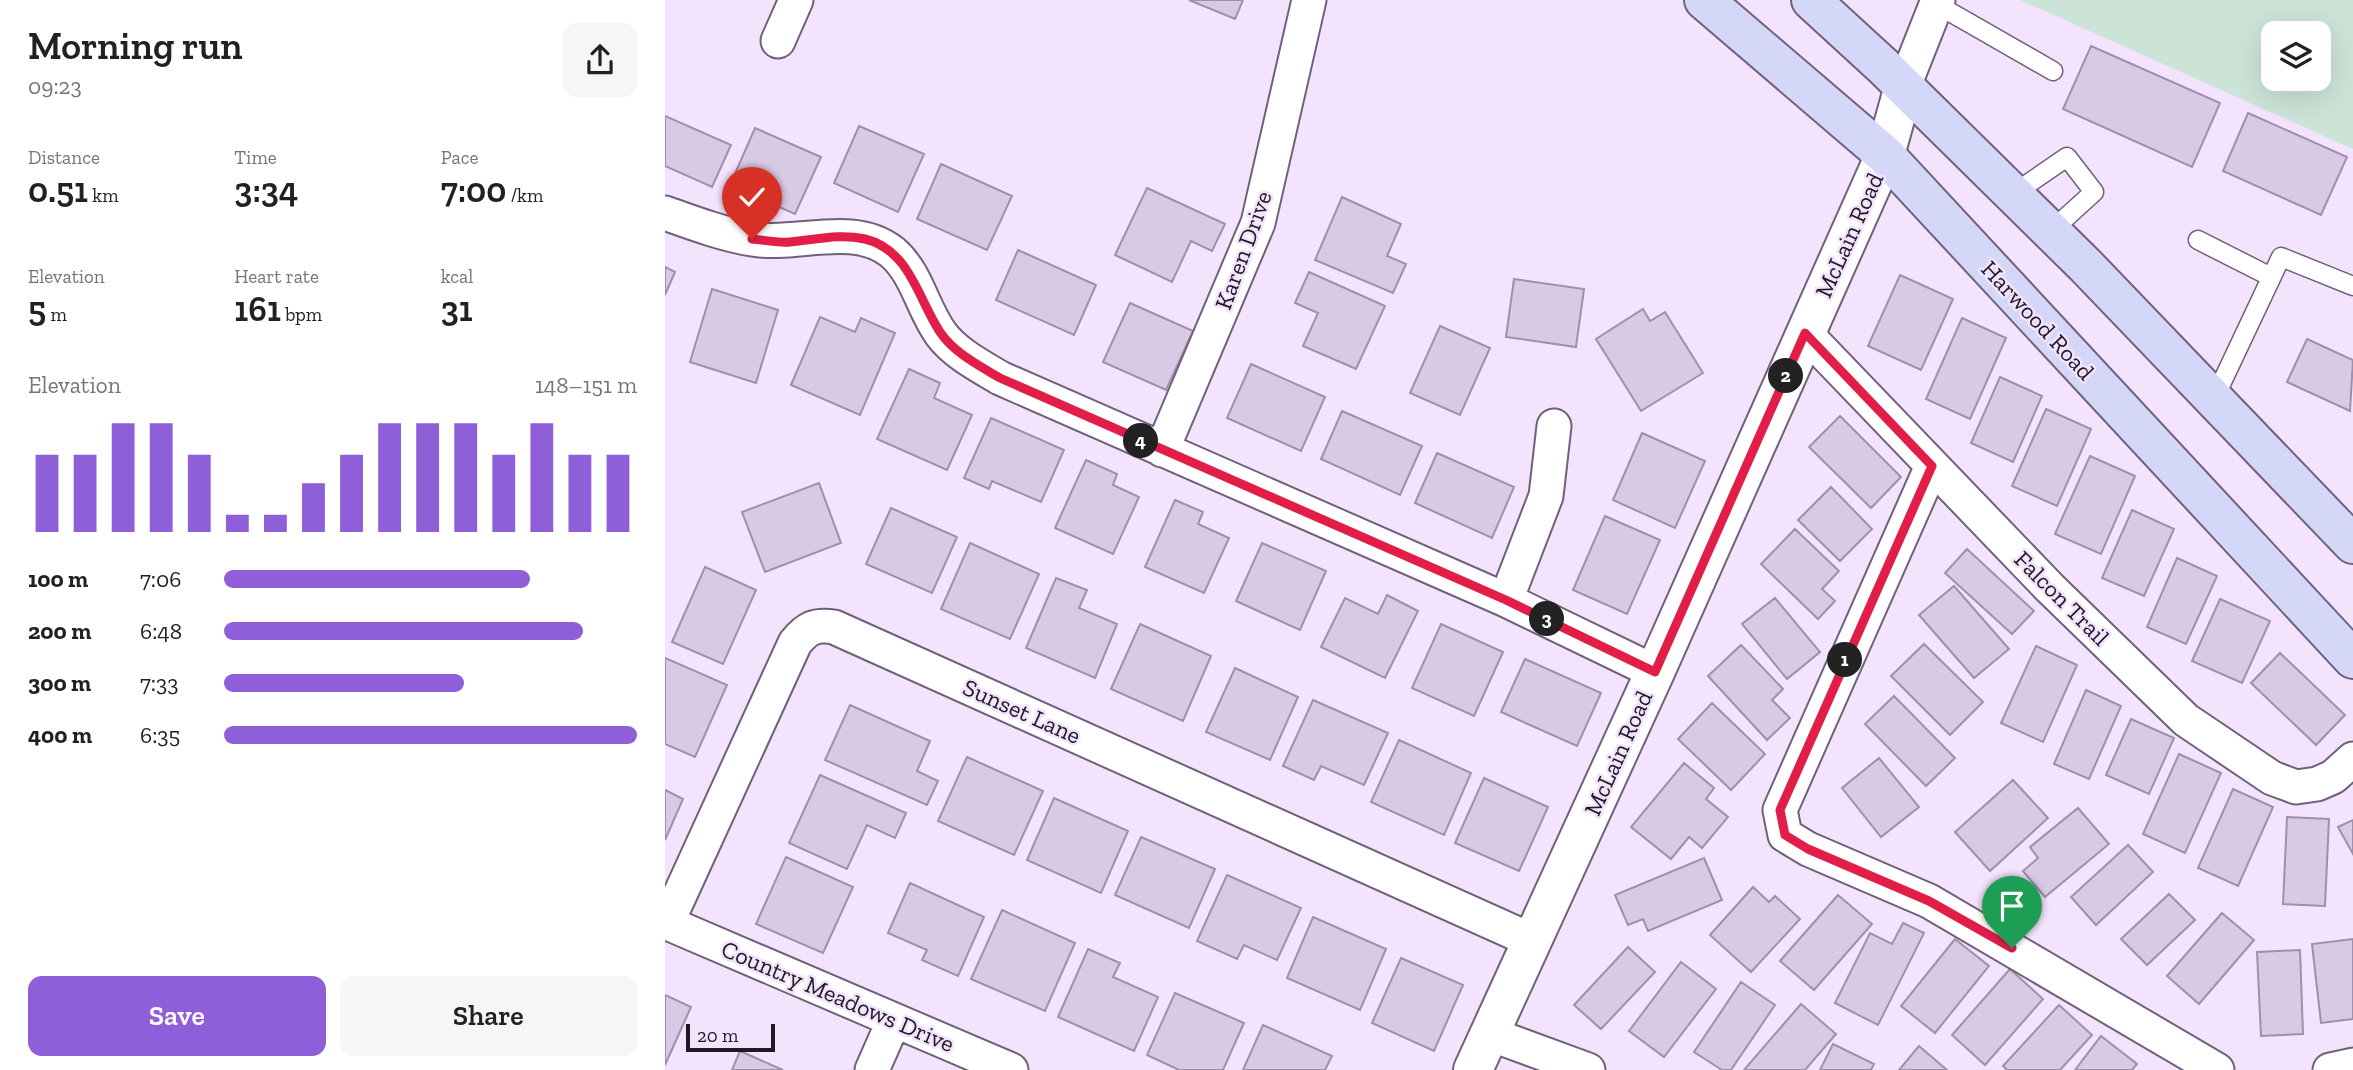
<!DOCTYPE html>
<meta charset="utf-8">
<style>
:root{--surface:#fff;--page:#f6f6f6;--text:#202124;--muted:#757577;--accent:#8f5fd9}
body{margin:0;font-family:"Zilla Slab",serif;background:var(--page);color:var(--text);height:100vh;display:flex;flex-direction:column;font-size:26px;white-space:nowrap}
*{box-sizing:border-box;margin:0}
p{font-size:23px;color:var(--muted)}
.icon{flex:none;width:38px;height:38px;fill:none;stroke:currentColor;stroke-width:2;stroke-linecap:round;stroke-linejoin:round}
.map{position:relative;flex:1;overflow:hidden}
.details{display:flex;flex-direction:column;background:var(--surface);width:665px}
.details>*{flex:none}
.fabs{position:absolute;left:1596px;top:21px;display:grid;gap:14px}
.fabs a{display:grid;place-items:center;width:70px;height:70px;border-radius:14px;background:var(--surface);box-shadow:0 7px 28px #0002;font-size:35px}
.scale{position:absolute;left:21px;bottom:18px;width:89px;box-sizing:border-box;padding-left:7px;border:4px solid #201924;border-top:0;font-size:19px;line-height:24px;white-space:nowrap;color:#201924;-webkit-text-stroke:5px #f3e3fd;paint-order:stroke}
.pin{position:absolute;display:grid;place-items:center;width:60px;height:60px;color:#fff;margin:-72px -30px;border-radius:50% 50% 50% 0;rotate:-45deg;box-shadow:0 0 7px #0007}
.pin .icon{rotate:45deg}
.km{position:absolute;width:35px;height:35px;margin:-18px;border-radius:50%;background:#222;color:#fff;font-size:19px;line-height:35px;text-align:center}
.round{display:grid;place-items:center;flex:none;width:74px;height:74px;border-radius:14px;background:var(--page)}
.summary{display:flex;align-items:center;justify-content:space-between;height:119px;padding:0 28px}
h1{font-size:38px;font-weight:600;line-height:52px}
.figures{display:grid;grid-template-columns:repeat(3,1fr);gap:10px;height:119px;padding:7px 28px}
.figures div{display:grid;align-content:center}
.figures b{font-size:35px;font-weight:600}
.figures small{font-size:19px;font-weight:400}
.figures p{font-size:19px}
.chart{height:196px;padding:14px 28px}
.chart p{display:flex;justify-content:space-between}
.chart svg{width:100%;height:126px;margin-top:7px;stroke:var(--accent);stroke-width:6}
.cta{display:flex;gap:14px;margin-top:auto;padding:14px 28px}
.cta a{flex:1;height:80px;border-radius:14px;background:var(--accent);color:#fff;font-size:28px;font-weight:600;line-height:80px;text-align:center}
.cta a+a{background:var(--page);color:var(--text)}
ul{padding:0 28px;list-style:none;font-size:23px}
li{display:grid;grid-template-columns:112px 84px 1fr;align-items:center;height:52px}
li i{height:18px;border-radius:9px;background:var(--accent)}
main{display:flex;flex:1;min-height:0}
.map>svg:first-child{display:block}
.green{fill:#cce3d7;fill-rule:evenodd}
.building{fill:#d8c9e5;stroke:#9f8fad;stroke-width:2}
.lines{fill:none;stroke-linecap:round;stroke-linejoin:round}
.service-casing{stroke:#71607b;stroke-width:21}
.minor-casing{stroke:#71607b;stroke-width:37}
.tertiary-casing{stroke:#71607b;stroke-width:42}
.secondary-casing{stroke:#71607b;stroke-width:42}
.service{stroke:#fff;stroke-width:18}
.minor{stroke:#fff;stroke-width:33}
.tertiary{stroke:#fff;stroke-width:38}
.secondary{stroke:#d4d7f8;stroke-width:38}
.route-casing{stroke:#fff;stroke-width:14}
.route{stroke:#e11d48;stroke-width:9}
.labels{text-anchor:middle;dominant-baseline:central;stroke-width:5;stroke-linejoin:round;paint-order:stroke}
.street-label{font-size:24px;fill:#201924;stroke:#f3e3fd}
</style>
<main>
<section class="details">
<div class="summary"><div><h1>Morning run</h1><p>09:23</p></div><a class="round"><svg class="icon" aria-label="share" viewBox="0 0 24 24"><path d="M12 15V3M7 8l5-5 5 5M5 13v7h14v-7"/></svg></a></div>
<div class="figures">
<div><p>Distance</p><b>0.51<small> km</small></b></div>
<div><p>Time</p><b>3:34</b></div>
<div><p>Pace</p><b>7:00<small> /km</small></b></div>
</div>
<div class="figures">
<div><p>Elevation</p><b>5<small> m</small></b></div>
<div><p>Heart rate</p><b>161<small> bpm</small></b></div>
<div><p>kcal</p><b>31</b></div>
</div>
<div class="chart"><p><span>Elevation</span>148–151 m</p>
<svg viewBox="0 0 160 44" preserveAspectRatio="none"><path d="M5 44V17M15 44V17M25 44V6M35 44V6M45 44V17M55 44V38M65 44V38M75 44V27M85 44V17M95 44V6M105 44V6M115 44V6M125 44V17M135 44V6M145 44V17M155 44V17"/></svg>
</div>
<ul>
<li><b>100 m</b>7:06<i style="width:74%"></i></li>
<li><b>200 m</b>6:48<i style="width:87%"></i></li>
<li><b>300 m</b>7:33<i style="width:58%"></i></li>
<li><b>400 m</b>6:35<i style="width:100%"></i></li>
</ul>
<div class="cta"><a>Save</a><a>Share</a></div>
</section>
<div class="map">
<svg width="1688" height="1070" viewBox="0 0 1688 1070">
<rect width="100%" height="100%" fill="#f3e3fd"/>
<path class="green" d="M1355 0H1688V149ZM1608 33H1654V79H1608Z"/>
<path class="building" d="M524 0H578L570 19Z
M1426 46 1555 103 1527 167 1398 109Z
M1583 113 1682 157 1656 215 1558 171Z
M0 116 66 145 47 187 0 166Z
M194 126 259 154 233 212 169 183Z
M90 128 156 157 130 214 65 185Z
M276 164 347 196 322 250 252 219Z
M482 188 560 224 547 251 526 241 507 282 450 255Z
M677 197 736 224 722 256 741 264 728 293 650 260Z
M353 250 431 285 409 335 331 300Z
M0 267 10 272 0 295Z
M644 272 720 306 691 369 638 346 653 313 630 303Z
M1235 275 1288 299 1256 370 1203 346Z
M849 279 919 289 911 347 841 337Z
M47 289 113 310 91 383 25 362Z
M465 303 528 331 501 390 438 362Z
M978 309 985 321 1000 312 1038 373 976 411 931 339Z
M155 317 190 332 196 318 230 333 195 415 126 385Z
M1297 318 1341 338 1305 419 1261 399Z
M775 326 825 348 795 415 745 393Z
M1642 339 1688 360 1685 411 1622 382Z
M586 364 660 397 636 451 562 418Z
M244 369 275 383 269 398 307 415 282 470 212 439Z
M1335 377 1377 396 1348 462 1306 443Z
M1381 409 1426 429 1392 506 1347 486Z
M677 411 757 446 735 495 656 459Z
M1175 416 1236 477 1206 508 1144 447Z
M326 418 399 450 376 502 327 481 324 489 299 478Z
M977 433 1040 461 1010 528 948 500Z
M772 453 849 487 827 538 750 503Z
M1425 456 1470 476 1436 554 1390 534Z
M421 460 452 474 448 485 474 497 448 554 390 528Z
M154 483 176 543 100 572 77 512Z
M1166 487 1207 529 1175 561 1133 520Z
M510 500 538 512 533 524 564 538 539 593 480 567Z
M226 508 292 537 267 593 201 564Z
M1467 510 1509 529 1479 596 1437 578Z
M940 516 995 540 962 614 908 590Z
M1130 529 1174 571 1157 589 1170 601 1153 619 1096 564Z
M305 543 374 574 345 639 276 609Z
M597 543 661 571 635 630 571 601Z
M1302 549 1369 611 1347 634 1280 573Z
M1512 558 1552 576 1521 644 1482 627Z
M40 567 91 590 58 664 7 642Z
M391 578 422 590 414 608 452 624 430 678 361 648Z
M1289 586 1344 649 1309 678 1254 615Z
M722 595 753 611 720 678 656 647 680 598 713 614Z
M1110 598 1155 652 1122 679 1077 624Z
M1555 599 1605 621 1577 683 1527 661Z
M475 624 546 656 518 721 446 689Z
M776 624 838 652 809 716 747 688Z
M1259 644 1318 702 1285 735 1226 676Z
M1076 645 1118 689 1107 700 1125 718 1102 740 1043 676Z
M1371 646 1412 665 1378 742 1336 723Z
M1615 653 1680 715 1651 745 1586 683Z
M0 658 62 685 30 757 0 744Z
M860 659 936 693 912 746 836 712Z
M570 668 633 697 605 760 541 732Z
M1421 690 1456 706 1424 779 1389 764Z
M1229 696 1290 758 1261 786 1200 724Z
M648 700 723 733 699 785 656 766 649 780 618 766Z
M1047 703 1100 754 1066 790 1013 739Z
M185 705 265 741 252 771 273 781 262 805 160 760Z
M1466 719 1509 738 1484 794 1441 775Z
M734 740 806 773 779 835 706 802Z
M1514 754 1556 773 1520 853 1478 834Z
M302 757 378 791 349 855 273 821Z
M1214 758 1254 807 1216 837 1177 788Z
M1019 763 1049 788 1041 799 1063 817 1037 848 1024 837 1006 859 966 827Z
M155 775 241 813 230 838 202 825 182 869 124 843Z
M819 778 883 807 854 871 790 843Z
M1348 780 1383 818 1325 871 1290 832Z
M1568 789 1608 807 1573 886 1533 868Z
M0 790 18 799 0 840Z
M389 798 463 831 436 893 362 860Z
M1413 808 1444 844 1380 897 1358 871 1373 858 1365 847Z
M1622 817 1664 819 1660 906 1618 904Z
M1688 820V854L1673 827Z
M476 837 550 869 524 928 450 895Z
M1463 845 1488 872 1431 925 1406 897Z
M121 857 188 887 158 953 91 924Z
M1039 858 1057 900 983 931 978 919 963 925 950 895Z
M562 875 636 908 612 960 579 945 572 959 532 941Z
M245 883 319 917 293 976 257 960 262 950 223 933Z
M1088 887 1104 902 1110 896 1135 919 1086 972 1045 935Z
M1504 894 1530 920 1482 965 1456 939Z
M1173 895 1207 924 1149 990 1115 961Z
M337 910 410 943 380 1011 306 979Z
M1557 913 1589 940 1534 1004 1502 976Z
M648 917 721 949 695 1010 622 978Z
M1238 923 1259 933 1213 1025 1170 1003 1205 933 1227 944Z
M1290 939 1324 966 1270 1033 1236 1006Z
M1688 939V1019L1656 1023 1647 944Z
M963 947 990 972 936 1029 909 1005Z
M423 949 455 963 448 977 493 997 469 1051 393 1017Z
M1635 950 1638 1034 1596 1036 1592 952Z
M736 958 798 985 769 1051 707 1023Z
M1016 962 1051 989 999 1057 964 1031Z
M1345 969 1378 999 1320 1065 1287 1035Z
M1076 982 1110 1005 1066 1070H1057L1029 1052Z
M510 993 579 1023 558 1070H514L482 1055Z
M0 995 26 1007 0 1065Z
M1136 1004 1171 1034 1140 1070H1079Z
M1394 1005 1427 1035 1395 1070H1342L1338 1066Z
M598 1025 667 1056 660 1070H578Z
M1436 1036 1472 1064 1467 1070H1410Z
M1168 1044 1209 1064 1206 1070H1155Z
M1254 1046 1282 1070H1234Z
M75 1051 118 1070H67Z"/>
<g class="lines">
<defs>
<path id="service" d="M1271 4 1388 71
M1348 194 1402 157 1429 192 1386 231
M1533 240 1606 277
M1549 399 1616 257 1688 286"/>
<path id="minor" d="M113 41 131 0
M1239 86 1273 0
M0 213C28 223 57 234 87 239 131 247 188 221 227 252 252 273 257 308 276 334 290 353 315 366 335 378L841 600 990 672
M1140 333 1385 588 1521 720 1607 778 1631 787 1652 784 1668 777 1688 759
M497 450 593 223 644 0
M1267 466 1115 810 1120 835 1143 849 1264 901 1552 1070
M841 600 881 496 889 426
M0 922 346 1070
M2 923 130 643C142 628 150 624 169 627L868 941
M825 1034 923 1070
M207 1070 229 1020
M1665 1070 1688 1065"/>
<path id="tertiary" d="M808 1070 990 672 1220 155 1239 86"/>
<path id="secondary" d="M1039 0 1220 155 1688 659
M1146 0 1218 66 1421 266 1688 544"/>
</defs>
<use href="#service" class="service-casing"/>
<use href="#minor" class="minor-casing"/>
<use href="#tertiary" class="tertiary-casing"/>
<use href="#secondary" class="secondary-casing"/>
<use href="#service" class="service"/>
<use href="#minor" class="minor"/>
<use href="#tertiary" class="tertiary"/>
<use href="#secondary" class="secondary"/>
</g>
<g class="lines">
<defs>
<path id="route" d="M87 239C99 240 112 243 125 242 150 240 174 233 200 239 245 250 253 299 275 332 289 353 315 366 335 378L841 600 990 672 1140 333 1267 466 1115 810 1120 835 1143 849 1264 901 1347 948"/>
</defs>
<use href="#route" class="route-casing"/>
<use href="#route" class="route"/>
</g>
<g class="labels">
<g class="street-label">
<text transform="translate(1184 235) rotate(-66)">McLain Road</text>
<text transform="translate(578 250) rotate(-70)">Karen Drive</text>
<text transform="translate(1373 320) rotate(47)">Harwood Road</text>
<text transform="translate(1397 598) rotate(45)">Falcon Trail</text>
<text transform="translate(357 711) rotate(24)">Sunset Lane</text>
<text transform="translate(953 753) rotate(-66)">McLain Road</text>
<text transform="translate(173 996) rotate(23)">Country Meadows Drive</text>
</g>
</g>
</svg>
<div class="fabs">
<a><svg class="icon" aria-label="layers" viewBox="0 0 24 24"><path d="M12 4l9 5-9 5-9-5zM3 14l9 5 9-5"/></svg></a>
</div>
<div class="scale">20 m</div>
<div class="pin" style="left:1347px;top:948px;background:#1e9e55"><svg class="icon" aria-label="arrive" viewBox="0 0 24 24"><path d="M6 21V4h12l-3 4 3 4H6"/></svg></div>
<div class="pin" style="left:87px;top:239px;background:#d93025"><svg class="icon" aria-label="check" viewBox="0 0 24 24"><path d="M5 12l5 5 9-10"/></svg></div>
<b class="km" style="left:1180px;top:660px">1</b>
<b class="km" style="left:1121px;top:376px">2</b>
<b class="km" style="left:882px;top:619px">3</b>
<b class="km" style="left:476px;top:441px">4</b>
</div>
</main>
